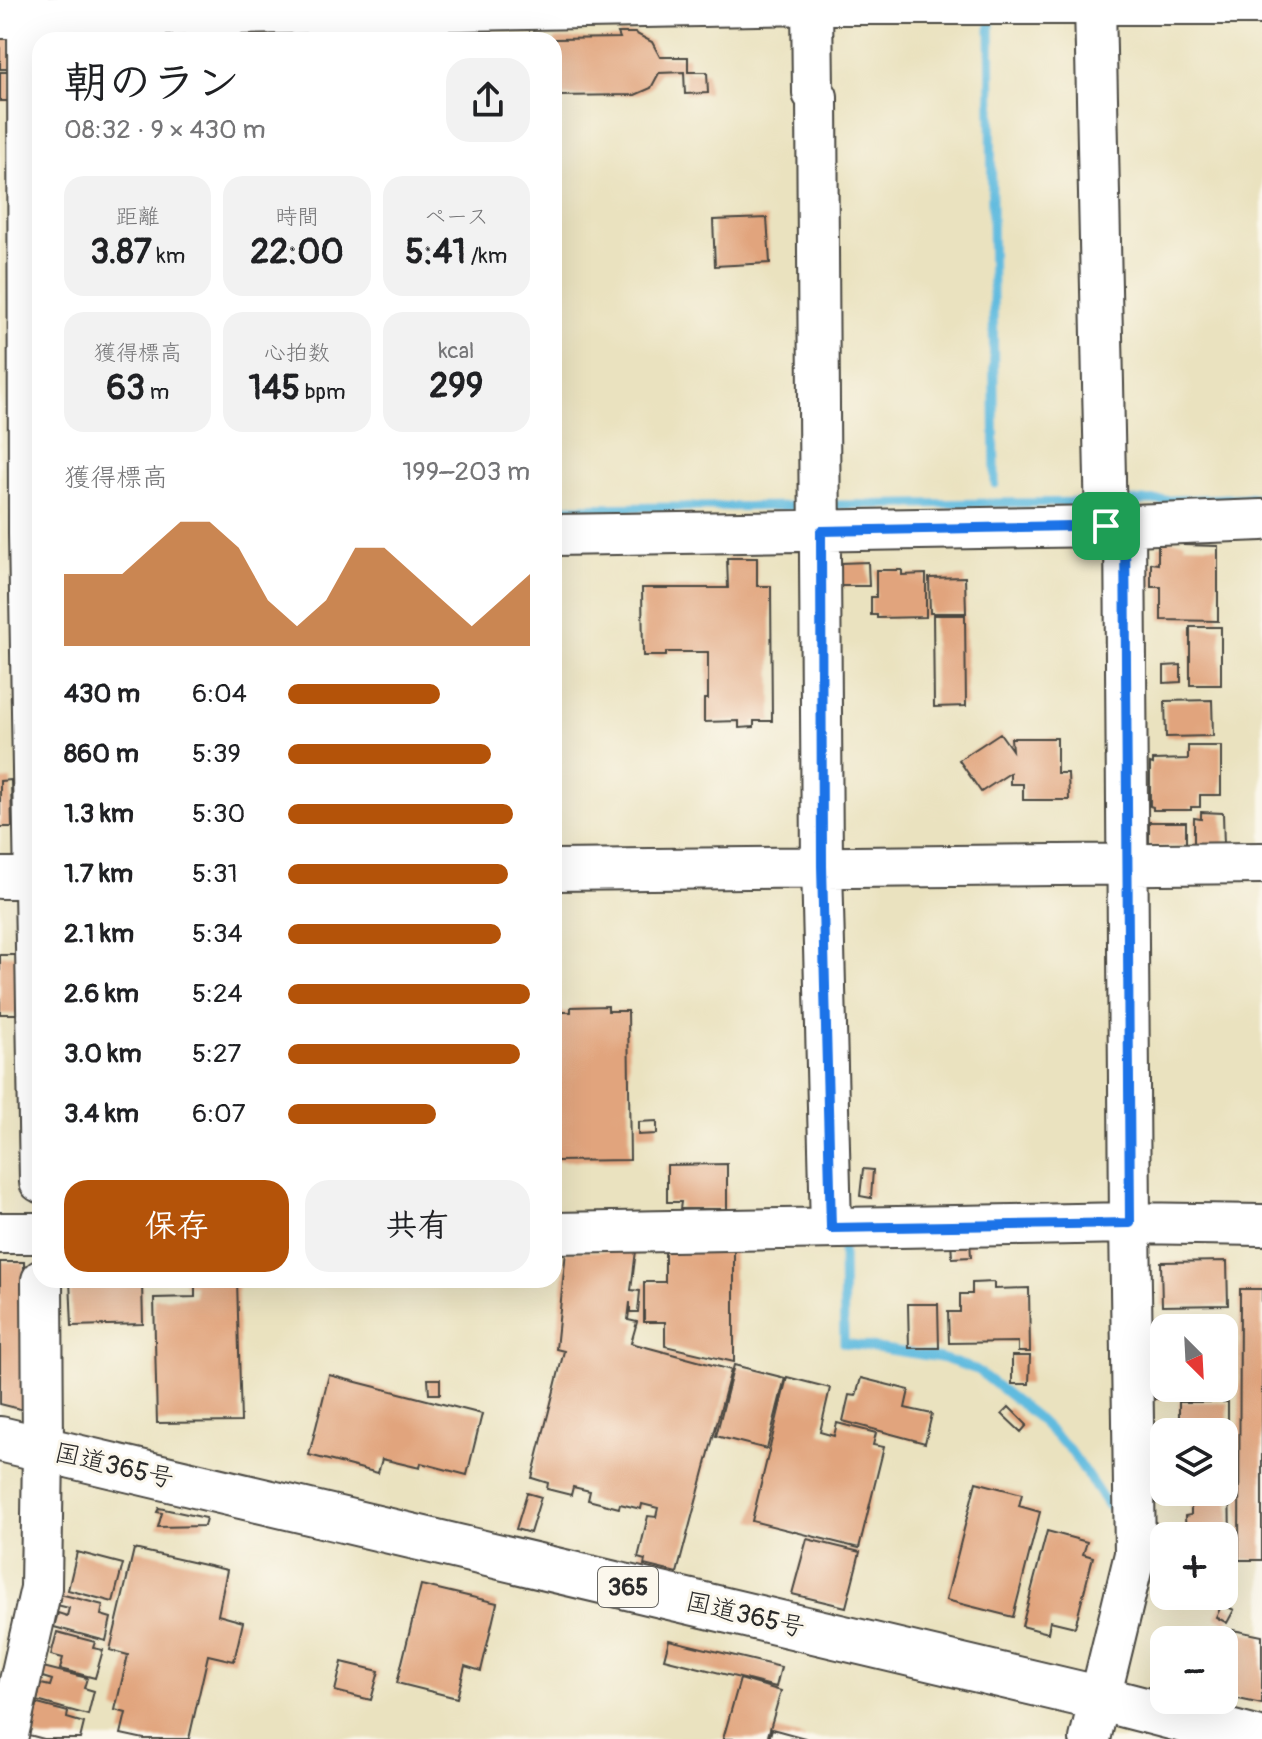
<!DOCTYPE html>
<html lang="ja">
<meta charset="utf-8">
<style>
:root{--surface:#fff;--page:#f2f2f2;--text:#202124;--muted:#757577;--accent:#b45309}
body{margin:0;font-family:Pangolin,"Klee One",sans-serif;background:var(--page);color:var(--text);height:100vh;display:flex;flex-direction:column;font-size:30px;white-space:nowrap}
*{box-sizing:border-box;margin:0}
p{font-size:26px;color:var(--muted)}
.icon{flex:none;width:44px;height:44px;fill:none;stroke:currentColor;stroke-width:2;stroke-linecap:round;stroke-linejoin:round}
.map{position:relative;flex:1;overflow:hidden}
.side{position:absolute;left:32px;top:32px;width:530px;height:1256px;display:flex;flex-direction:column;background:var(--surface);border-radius:24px;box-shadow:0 8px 32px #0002}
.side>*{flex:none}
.needle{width:52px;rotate:156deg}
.fabs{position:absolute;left:1150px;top:1314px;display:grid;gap:16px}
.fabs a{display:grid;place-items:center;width:88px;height:88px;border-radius:16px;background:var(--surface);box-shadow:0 8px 32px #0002;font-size:40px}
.pin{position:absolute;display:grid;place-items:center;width:68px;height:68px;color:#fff;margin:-34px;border-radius:16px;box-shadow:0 4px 12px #0006}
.round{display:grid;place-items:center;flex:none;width:84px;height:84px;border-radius:24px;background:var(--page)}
.head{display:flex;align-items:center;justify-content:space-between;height:136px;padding:0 32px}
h1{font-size:44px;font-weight:700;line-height:60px}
.stats{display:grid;grid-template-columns:repeat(3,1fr);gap:12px;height:136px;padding:8px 32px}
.stats div{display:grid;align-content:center;border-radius:20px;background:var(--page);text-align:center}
.stats b{font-size:34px;font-weight:700}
.stats small{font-size:22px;font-weight:400}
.stats p{font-size:22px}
.chart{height:224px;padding:16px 32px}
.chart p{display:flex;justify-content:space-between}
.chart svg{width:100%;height:144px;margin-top:8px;fill:var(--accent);opacity:.7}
.action{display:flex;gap:16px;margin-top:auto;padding:16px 32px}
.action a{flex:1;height:92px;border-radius:24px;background:var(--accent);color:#fff;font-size:32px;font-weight:700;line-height:92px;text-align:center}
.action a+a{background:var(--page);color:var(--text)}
ul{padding:0 32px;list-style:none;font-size:26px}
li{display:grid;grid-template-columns:128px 96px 1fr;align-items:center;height:60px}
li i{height:20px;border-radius:10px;background:var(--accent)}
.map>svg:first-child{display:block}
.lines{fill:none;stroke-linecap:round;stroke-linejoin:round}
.stream{stroke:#61bbdf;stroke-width:9}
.building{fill:#e1a47d}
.minor-casing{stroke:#484641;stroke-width:44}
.highway-casing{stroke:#484641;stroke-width:48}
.minor{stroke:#fff;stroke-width:40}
.highway{stroke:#fff;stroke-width:44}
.route-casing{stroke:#fff;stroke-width:16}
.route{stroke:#1a73e8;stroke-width:10}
.labels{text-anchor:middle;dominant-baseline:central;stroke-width:6;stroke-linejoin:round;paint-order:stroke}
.shield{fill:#fbf7ec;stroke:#696865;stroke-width:2}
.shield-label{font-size:24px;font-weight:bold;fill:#2b2b2b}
.street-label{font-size:26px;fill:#2b2b2b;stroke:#fbf7ec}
</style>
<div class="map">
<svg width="1262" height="1739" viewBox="0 0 1262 1739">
<rect width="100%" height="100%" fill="#fbf7ec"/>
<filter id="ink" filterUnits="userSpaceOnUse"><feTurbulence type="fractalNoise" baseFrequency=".0125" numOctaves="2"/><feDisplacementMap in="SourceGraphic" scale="16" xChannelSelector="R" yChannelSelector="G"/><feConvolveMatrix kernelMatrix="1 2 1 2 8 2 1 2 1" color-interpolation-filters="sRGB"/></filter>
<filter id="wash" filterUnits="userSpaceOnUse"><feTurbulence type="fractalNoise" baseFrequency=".006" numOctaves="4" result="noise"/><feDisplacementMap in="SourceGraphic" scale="32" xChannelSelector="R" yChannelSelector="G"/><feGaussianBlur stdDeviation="1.8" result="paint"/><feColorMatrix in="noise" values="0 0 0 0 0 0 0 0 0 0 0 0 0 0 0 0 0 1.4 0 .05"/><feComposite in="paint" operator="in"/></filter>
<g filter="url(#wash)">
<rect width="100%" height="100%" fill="#eae2bf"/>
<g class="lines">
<path class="stream" d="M990 21 995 484
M422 30V40
M1113 502 1262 497
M829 505 1095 502
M554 508 811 506
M843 1241 844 1343 941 1358 977 1370 1034 1415 1070 1450 1108 1506"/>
</g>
<g id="blocks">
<path class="building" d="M618 33H635L652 42 660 57H688V72H707L708 93 685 94 684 72 659 73 651 88 635 95 554 96 555 39 620 38Z
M0 38H11V69H0Z
M0 72H10L11 101H0Z
M767 218 770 263 715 266 713 220Z
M1163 540 1185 541 1184 545 1218 546V621L1161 620V587H1151V563L1158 564V545H1163Z
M727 558H757V586H771L772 721H754V727L739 728V721L704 722V699H708V652H666V656H643L642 588H728Z
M868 562 869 586H841L840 563Z
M876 570H902V575L926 574V617L877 618V615H871V597H876Z
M965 577 966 613H930L929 578Z
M933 615H965L966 706 934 707Z
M1190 627H1221V685H1190Z
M1181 665V682L1164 683V666Z
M1212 700 1213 736 1166 737 1165 701Z
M1000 733 1012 750 1011 738H1057V773H1068L1069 800H1023V784H1010V773L981 792 959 760Z
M1188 746H1221V795H1200V807H1191V810H1153V807L1150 806V763L1153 764V760L1188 759Z
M11 780 12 827H0V781Z
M1201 812 1223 813 1224 846H1194V818L1201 819Z
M1149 822H1186V846L1149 847Z
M0 955H21L20 1014H0Z
M608 1006V1011H628L630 1160 554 1161V1012H571V1007Z
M657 1121V1134L638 1135V1122Z
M727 1164V1209H680L681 1202H667V1165Z
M863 1169 873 1170 871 1198 860 1196Z
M951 1240H970L971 1257 952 1258Z
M665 1249H734V1362L665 1346V1322H644V1282H665Z
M566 1251H636L631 1290 640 1291 638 1312H630V1302L628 1320 637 1322 631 1343 731 1370 677 1573 644 1565 645 1560 638 1558 648 1516 656 1517 658 1508 642 1504 641 1509 620 1504 619 1508 588 1500 590 1491 573 1487 571 1495 547 1489 548 1483 532 1478 564 1351 556 1349Z
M1227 1261 1228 1305 1162 1306 1161 1262Z
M0 1262H24V1410L0 1404Z
M70 1280 142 1283 143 1324 72 1326Z
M185 1280H237L241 1422 157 1423 154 1298 195 1297V1285H185Z
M994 1282V1289L1029 1288 1030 1352H1018V1342L949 1343 948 1312H960V1294H972V1283Z
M1240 1289H1262V1560H1239Z
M908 1304H938L939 1348H909Z
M1224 1338H1228L1229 1397 1152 1399 1151 1339H1164V1388H1224Z
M1012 1356H1030L1029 1384H1012Z
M734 1365 785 1378 767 1449 716 1436Z
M329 1375 482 1414 467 1475 421 1463 420 1468 382 1459 378 1473 309 1455Z
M787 1377 830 1388 820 1432 834 1436 837 1423 876 1433 873 1445 884 1447 859 1548 752 1521Z
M861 1378 909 1390 905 1408 932 1414 925 1443 843 1421 849 1395 856 1396Z
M428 1379H440V1394H429Z
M1179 1402H1228V1450H1224V1432H1179Z
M1009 1407 1027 1425 1021 1432 1002 1414Z
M1229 1476 1230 1544H1224V1536H1186L1185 1516 1191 1515V1492H1224V1477Z
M976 1482 1022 1494 1019 1506 1040 1512 1013 1617 946 1600Z
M527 1493 541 1497 530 1533 516 1529Z
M159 1508 206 1518 204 1526 158 1527 162 1513 157 1512Z
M1047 1531 1087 1542 1083 1554 1093 1557 1075 1627 1050 1621 1048 1633 1022 1626Z
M807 1539 860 1552 846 1607 792 1594Z
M134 1549 227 1570 218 1615 243 1622 234 1661 208 1655 189 1739H144L121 1734 126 1713 115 1710 128 1655 110 1650Z
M77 1552 123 1564 113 1602 68 1590Z
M421 1585 497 1603 481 1671 465 1666 457 1698 397 1683Z
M60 1594 103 1605 101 1615 111 1618 106 1641 54 1627 58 1613 67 1616 69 1608 57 1605Z
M1222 1604 1234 1610 1227 1623 1216 1617Z
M1233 1630 1262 1636V1704L1224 1696V1672Z
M57 1632 95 1642 93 1648 103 1650 95 1678 60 1669 63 1658 51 1655Z
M669 1640 781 1667 776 1687 664 1659Z
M342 1662 379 1671 371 1700 335 1691Z
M39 1666 87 1678 84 1688 94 1691 88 1715 37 1701 41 1684 50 1686 52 1680 36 1675Z
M740 1679 781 1691 767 1739H723Z
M30 1702 68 1712 67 1718 84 1723 80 1739H44L29 1735 34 1715 27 1712Z
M772 1729 805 1738V1739H769Z"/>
</g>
</g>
<g filter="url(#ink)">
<use href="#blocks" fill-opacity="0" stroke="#484641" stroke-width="2"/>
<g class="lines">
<defs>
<path id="minor" d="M28 0 29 534 40 1182
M812 0 813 93 817 97 822 866 831 1228
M1095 4 1106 526
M0 18 812 4H1262
M554 535 1106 526 1262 520
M554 870 1262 863
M0 878H40
M0 1233H40
M554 1233 1130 1223 1262 1225
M7 1739 41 1588 43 1449 42 1280
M1090 1739 1135 1554 1130 1223 1125 525"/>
<path id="highway" d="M0 1439 1102 1699 1256 1739"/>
</defs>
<use href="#minor" class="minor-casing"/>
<use href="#highway" class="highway-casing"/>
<use href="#minor" class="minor"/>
<use href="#highway" class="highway"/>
</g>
</g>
<g class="lines" filter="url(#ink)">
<defs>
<path id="route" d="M1125 525 1130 1223 831 1228 822 866 821 531Z"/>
</defs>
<use href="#route" class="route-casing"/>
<use href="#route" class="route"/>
</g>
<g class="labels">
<rect class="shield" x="598" y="1567" width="60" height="40" rx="6"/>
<g class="shield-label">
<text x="628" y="1587">365</text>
</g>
<g class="street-label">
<text transform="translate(114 1466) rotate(13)">国道365号</text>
<text transform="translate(745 1615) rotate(13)">国道365号</text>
</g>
</g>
</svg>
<div class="fabs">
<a><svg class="needle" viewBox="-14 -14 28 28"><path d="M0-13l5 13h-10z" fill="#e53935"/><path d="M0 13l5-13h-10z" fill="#757577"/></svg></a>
<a><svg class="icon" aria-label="layers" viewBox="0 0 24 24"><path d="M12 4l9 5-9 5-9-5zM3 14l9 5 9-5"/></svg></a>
<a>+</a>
<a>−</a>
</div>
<div class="pin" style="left:1106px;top:526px;background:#1e9e55"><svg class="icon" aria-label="arrive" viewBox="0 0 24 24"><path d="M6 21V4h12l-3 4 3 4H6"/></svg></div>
<section class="side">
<div class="head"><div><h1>朝のラン</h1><p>08:32 · 9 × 430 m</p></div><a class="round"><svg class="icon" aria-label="share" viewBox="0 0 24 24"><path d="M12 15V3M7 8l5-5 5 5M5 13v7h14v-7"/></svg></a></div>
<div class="stats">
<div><p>距離</p><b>3.87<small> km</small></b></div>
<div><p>時間</p><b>22:00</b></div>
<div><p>ペース</p><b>5:41<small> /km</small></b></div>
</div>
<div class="stats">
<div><p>獲得標高</p><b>63<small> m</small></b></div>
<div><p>心拍数</p><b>145<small> bpm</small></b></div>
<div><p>kcal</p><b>299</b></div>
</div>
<div class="chart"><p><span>獲得標高</span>199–203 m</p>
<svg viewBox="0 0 160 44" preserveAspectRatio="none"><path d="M0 44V22L10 22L20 22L30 14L40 6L50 6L60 14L70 30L80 38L90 30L100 14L110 14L120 22L130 30L140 38L150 30L160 22V44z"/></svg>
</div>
<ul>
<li><b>430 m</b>6:04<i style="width:63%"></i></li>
<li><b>860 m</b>5:39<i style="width:84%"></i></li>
<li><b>1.3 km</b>5:30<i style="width:93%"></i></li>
<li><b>1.7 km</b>5:31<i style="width:91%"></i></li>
<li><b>2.1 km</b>5:34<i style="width:88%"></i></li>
<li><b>2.6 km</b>5:24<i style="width:100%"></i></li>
<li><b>3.0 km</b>5:27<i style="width:96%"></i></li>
<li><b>3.4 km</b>6:07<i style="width:61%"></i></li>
</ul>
<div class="action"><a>保存</a><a>共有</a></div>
</section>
</div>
